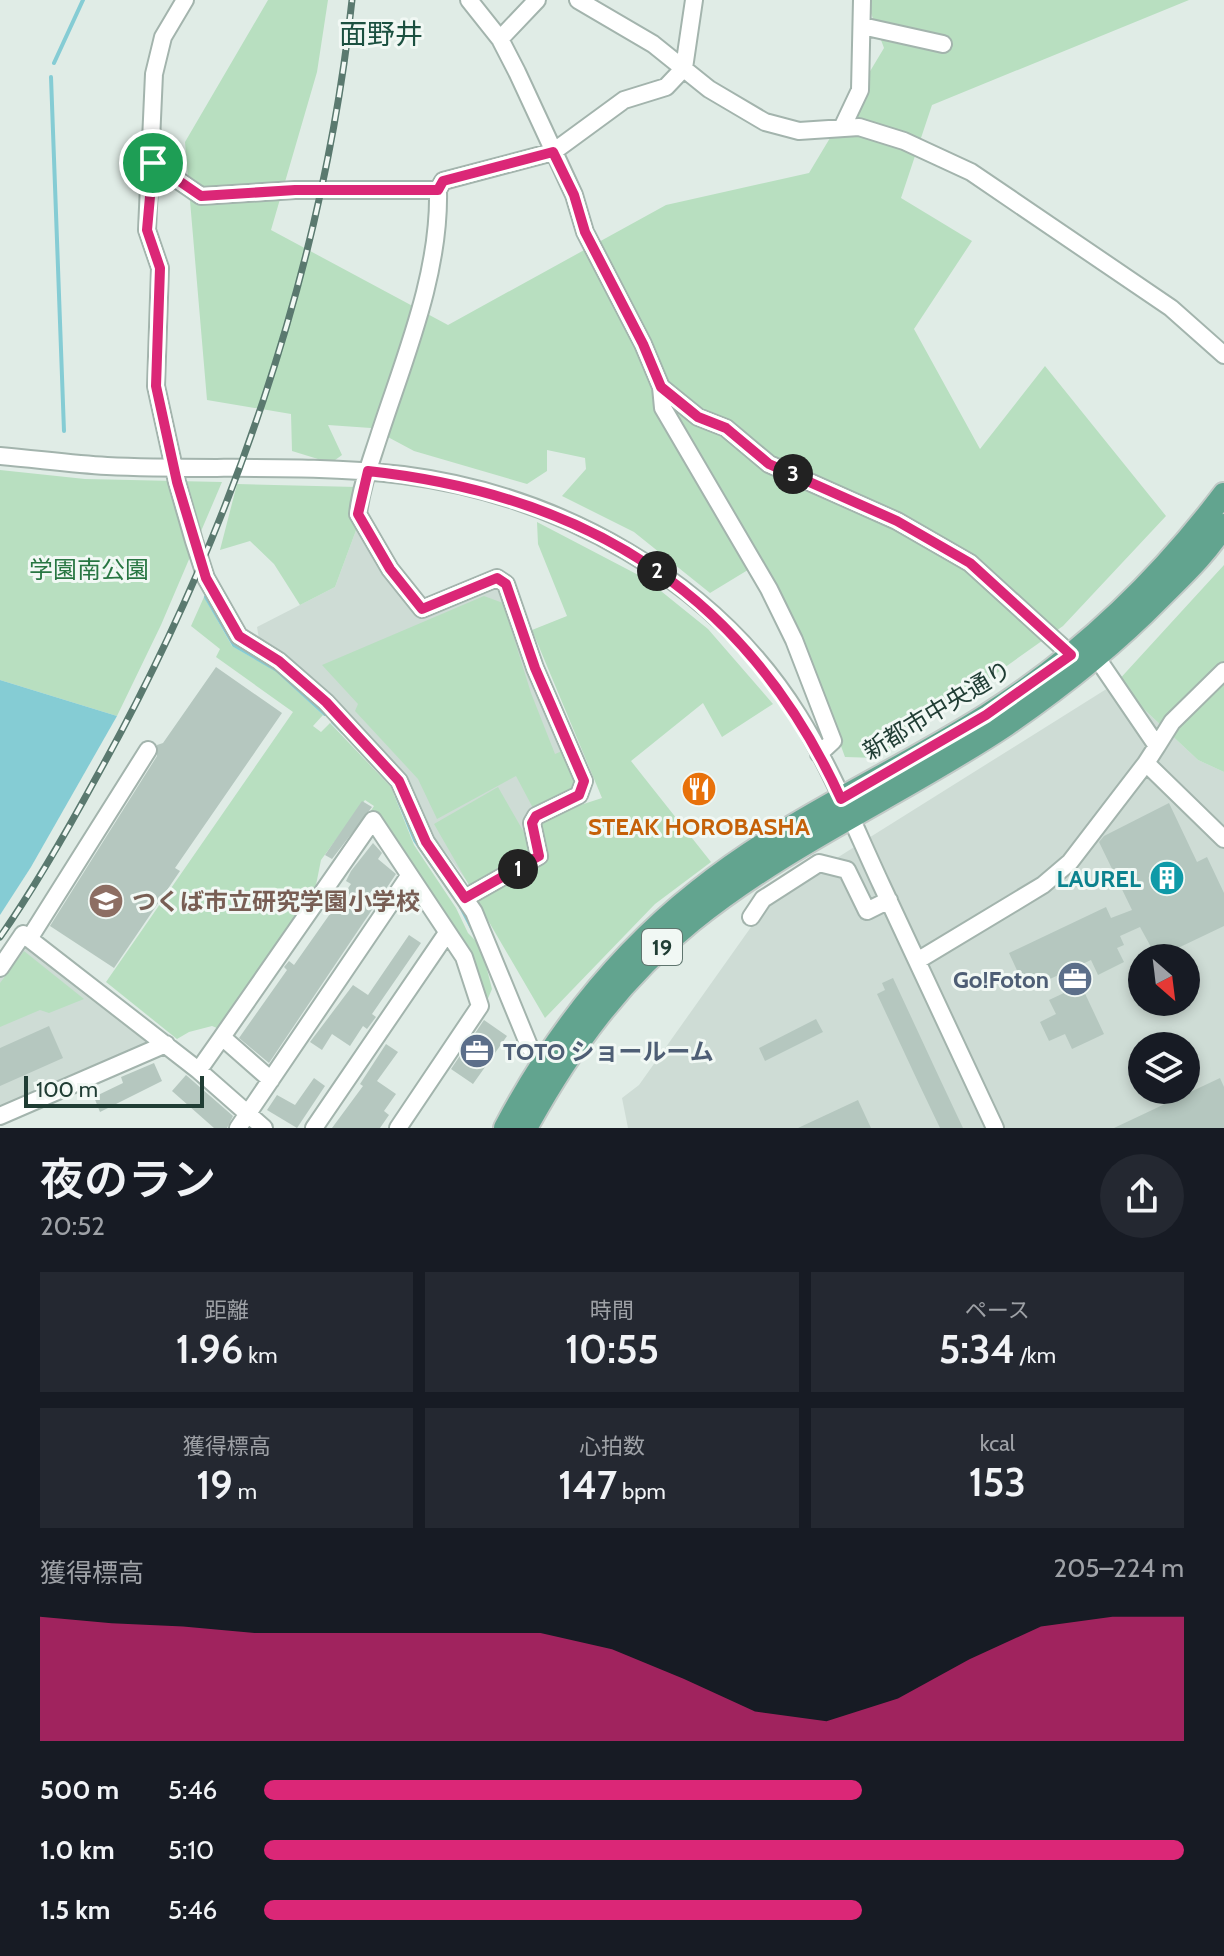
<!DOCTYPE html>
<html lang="ja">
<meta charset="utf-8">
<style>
:root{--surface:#171b24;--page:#242831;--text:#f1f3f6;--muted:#9ea1a6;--accent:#db2777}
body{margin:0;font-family:Cabin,"Noto Sans JP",sans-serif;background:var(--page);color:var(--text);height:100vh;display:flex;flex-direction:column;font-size:30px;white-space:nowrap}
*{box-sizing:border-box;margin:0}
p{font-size:26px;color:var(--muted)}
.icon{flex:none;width:44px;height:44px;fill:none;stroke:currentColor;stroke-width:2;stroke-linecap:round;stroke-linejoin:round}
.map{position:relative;height:1128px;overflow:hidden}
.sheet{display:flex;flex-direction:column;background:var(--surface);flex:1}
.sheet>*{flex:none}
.needle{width:52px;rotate:152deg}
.fabs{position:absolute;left:1128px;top:944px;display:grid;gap:16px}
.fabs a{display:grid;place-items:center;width:72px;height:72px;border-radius:50%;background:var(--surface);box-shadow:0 4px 12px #0003;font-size:40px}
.scale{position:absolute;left:24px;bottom:20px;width:180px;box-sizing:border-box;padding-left:8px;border:4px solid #203d34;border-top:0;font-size:22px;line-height:28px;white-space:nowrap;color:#203d34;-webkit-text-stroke:6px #f1f8f4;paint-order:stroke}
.pin{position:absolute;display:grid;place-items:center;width:68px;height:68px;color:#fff;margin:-34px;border:4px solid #fff;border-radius:50%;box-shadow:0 2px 8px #0007}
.km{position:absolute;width:40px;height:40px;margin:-20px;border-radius:50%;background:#222;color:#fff;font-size:22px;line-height:40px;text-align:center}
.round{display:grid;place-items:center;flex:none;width:84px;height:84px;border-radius:42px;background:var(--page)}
.head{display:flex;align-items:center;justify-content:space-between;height:136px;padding:0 40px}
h1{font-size:44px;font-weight:600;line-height:60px}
.metrics{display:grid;grid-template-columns:repeat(3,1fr);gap:12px;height:136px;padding:8px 40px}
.metrics div{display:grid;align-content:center;border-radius:0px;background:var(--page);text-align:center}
.metrics b{font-size:40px;font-weight:600}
.metrics small{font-size:22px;font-weight:400}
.metrics p{font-size:22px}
.chart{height:224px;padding:16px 40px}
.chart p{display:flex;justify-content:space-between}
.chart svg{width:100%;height:144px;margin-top:8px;fill:var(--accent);opacity:.7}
ul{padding:0 40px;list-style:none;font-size:26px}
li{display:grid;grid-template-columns:128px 96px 1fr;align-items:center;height:60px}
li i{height:20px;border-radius:10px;background:var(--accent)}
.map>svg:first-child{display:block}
.built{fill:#cedcd5;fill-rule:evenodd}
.green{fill:#b8dfc0}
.water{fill:#85ccd4}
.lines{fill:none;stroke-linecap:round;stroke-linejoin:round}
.stream{stroke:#85ccd4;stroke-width:4}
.building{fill:#b5c7bf}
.minor-casing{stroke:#a3b4ad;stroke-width:20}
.major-casing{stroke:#c1c9c6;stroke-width:26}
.minor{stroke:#fff;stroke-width:16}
.major{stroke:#62a48f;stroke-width:22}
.rail-casing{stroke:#5a796f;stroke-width:7}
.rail{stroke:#f1f8f4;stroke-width:4;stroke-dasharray:12;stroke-linecap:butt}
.route-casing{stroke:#fff;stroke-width:16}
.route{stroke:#db2777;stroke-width:10}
.labels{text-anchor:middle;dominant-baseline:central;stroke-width:6;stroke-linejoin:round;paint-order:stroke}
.shield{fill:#f1f8f4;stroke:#5f756e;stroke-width:2}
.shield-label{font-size:22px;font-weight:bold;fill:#203d34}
.park-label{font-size:24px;fill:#287642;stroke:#f1f8f4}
.street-label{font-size:24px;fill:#203d34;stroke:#f1f8f4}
.food-label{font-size:24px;font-weight:bold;fill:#c56008;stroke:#f1f8f4}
.culture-label{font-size:24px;font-weight:bold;fill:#0d838f;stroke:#f1f8f4;text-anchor:end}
.education-label{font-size:24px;font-weight:bold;fill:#785e54;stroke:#f1f8f4;text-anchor:start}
.service-label{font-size:24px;font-weight:bold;fill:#4e5e75;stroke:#f1f8f4;text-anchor:end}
.quarter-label{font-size:28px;fill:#1b5040;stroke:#f1f8f4}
</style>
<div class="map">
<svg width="1224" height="1128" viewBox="0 0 1224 1128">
<rect width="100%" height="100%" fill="#e0ece6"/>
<path class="built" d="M358 525 418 615 499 583 580 786 578 792 526 816 536 849 472 888 434 837 405 773 331 696 260 645 257 627 335 587Z
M1116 683 1198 760 1224 772V1128H628L622 1098 639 1085 761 913 765 903ZM1142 958H1186V1002H1142ZM1142 1046H1186V1090H1142Z
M23 944 152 1042 0 1109V977Z"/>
<path class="green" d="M268 0H328L317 72 271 230 448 325 666 205 809 173 884 48 866 0H1189L932 105 901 198 972 241 914 329 980 449 1045 366 1166 516 1063 626 877 758 845 757 815 675 761 562 710 593 634 532 562 496 586 469 585 458 547 450V471L527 484 414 451 371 428 328 425 342 455 331 463 292 451 291 414 207 400 185 142Z
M0 470 85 479 222 482 161 625 117 716 0 680Z
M237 484 357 487 358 525 335 587 300 605 274 564 250 541 220 550Z
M537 522 646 579 708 629 773 704 722 737 703 703 631 761 711 862 655 904 545 1018 475 898 541 863 539 824 559 812 602 798 532 630 567 616 538 544Z
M1224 565V772L1198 760 1116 683Z
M484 596 503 603 531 693 555 754 562 751 577 787 534 810 516 776 437 819 418 779 355 711 358 704 322 665Z
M204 597 232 646 276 671 323 715 313 726 321 732 330 723 391 787 414 845 456 908 468 933 481 946 492 989 486 1003 472 961 370 812 374 806 365 800 321 860 314 895 222 1030 212 1026 189 1032 177 1039 106 982 293 712 216 657 220 649 191 626Z
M498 787 533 848 469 885 434 824Z
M24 951 84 999 49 1013 40 1010 0 1027V983Z"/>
<path class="water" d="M0 680 117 716 31 867 0 915Z"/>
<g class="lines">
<path class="stream" d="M54 63 83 0
M51 77 64 431
M206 597 234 645 277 670 325 714
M333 722 343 732
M397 796 415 840 456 899
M461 907 475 934"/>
</g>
<path class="building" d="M216 667 282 713 175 868 180 871 114 968 50 926 157 756V745L163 743Z
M362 801 372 807 332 859 325 855Z
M1169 803 1197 862 1207 857 1224 893V926L1157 958 1140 927 1120 936 1124 945 1117 948 1124 962 1098 975 1091 960 1026 990 1009 953 1106 907 1111 918 1132 910 1099 842 1104 836Z
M373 843 382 853 378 859 396 874 269 1063 239 1038 287 970 284 967 289 961 294 965 351 884 346 881 351 871Z
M409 935 421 943 372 1014 376 1017 367 1029 363 1026 350 1046 332 1034 322 1050 310 1042 353 985 368 995Z
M893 978 939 1077 963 1128H940L919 1084 877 994 885 990 882 983Z
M1081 985 1104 1034 1072 1049 1065 1034 1049 1041 1040 1022 1056 1014 1049 1000Z
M816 1019 823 1032 765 1061 759 1048Z
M484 1020 507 1036 473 1084 451 1069Z
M49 1026 63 1058 0 1086V1048Z
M386 1044 398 1052 377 1081 396 1094 384 1111 389 1115 380 1128H332L363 1086 360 1084Z
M154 1063 162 1081 100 1112 94 1097 123 1083 121 1077Z
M186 1075 233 1116 227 1128H214L172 1091Z
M314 1078 325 1086 297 1128 267 1110 277 1095 295 1105Z
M1220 1078 1224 1087V1128H1114Z
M858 1100 871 1128H798Z"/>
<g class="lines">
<defs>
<path id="minor" d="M185 0 163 37 154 74 147 230 160 268 156 386 177 482 194 541 206 578 239 636 279 661 326 702 399 781 426 842 474 912 530 1048 544 1060
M469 0 500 39 517 72 574 195 585 232 643 344 661 387 663 408 769 589 794 640 833 741 819 754
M578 0 653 44 709 89 765 122 799 131 859 127 904 141 971 172 1171 308 1224 355
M862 26 943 44
M500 39 537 0
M842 128 860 90 862 0
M153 163 201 196 295 190H438L443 181 553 152 624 100 666 87 684 68 694 0
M438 190C440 274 405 356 379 436 371 461 361 487 358 514L390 569 422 609 497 578 506 584 535 668 584 781 579 795 536 816 532 823 539 856 465 898
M661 387 698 417 726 428 769 464 897 521 970 563 1071 655
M0 456C36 459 71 464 107 466 206 471 305 463 403 475 559 495 713 579 798 715 831 768 855 828 881 884 919 966 957 1047 995 1128
M1097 658 1157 746 1146 763 1224 839
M1157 746 1172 722 1224 671
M751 917 763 899 819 863 847 870 867 911 889 900
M29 939 148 750
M917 961 1043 885 1070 862 1146 763
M0 968 23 934 198 1070 264 1128
M203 1064 222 1037
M271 1080 222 1037 373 820 464 957 480 1006 398 1128
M0 1116 166 1044
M238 1128 409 876
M314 1128 447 933"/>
<path id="major" d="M505 1128C553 1037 617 955 698 891 786 820 892 775 987 715 1079 657 1158 581 1224 494
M526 1128C570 1048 620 979 692 921 788 843 903 794 1006 725 1061 687 1113 646 1160 598 1183 575 1207 553 1224 525"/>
</defs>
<use href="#minor" class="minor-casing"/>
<use href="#major" class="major-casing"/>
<use href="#minor" class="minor"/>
<use href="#major" class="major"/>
<defs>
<path id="rail" d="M0 937C36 886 67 831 97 776 229 540 323 270 352 0"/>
</defs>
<use href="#rail" class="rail-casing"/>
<use href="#rail" class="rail"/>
</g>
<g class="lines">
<defs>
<path id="route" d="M553 152 574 195 585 232 643 344 661 387 698 417 726 428 769 464 897 521 970 563 1071 655 986 715 841 799C747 594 588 495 368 471L358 514 390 569 422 609 497 578 506 584 535 668 584 781 579 795 536 816 532 823 539 856 465 898 426 842 399 781 326 702 279 661 239 636 206 578 177 482 156 386 160 268 147 230 153 163 201 196 295 190H438L443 181Z"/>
</defs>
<use href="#route" class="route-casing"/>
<use href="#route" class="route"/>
</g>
<defs>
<symbol id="restaurant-disc" viewBox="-11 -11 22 22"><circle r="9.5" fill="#e8710a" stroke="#f1f8f4"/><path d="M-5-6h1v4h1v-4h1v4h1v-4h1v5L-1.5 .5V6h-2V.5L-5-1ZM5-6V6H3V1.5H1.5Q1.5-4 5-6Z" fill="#fff"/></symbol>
<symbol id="building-disc" viewBox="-11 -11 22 22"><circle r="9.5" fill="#0f9aa8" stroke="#f1f8f4"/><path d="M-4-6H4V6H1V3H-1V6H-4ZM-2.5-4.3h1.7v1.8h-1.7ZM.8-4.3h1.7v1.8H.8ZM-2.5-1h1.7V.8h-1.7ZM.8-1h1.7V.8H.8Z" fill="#fff"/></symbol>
<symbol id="school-disc" viewBox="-11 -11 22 22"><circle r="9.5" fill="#8d6e63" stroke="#f1f8f4"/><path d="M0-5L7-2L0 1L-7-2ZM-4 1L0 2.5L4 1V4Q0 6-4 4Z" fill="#fff"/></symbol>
<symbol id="office-disc" viewBox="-11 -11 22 22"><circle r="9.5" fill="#5c6f8a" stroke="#f1f8f4"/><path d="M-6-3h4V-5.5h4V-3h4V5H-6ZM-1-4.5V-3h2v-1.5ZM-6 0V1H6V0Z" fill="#fff"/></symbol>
</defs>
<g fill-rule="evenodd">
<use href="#restaurant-disc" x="679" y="769" width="40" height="40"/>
<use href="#building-disc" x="1147" y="858" width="40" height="40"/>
<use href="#school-disc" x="86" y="881" width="40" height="40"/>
<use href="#office-disc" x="1055" y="959" width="40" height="40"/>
<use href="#office-disc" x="457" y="1031" width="40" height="40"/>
</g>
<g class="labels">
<rect class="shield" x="642" y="929" width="40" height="36" rx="6"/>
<g class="shield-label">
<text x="662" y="947">19</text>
</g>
<g class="park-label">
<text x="89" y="569">学園南公園</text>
</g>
<g class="street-label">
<text transform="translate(937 710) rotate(-31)">新都市中央通り</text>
</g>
<g class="food-label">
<text x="699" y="826">STEAK HOROBASHA</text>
</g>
<g class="culture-label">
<text x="1141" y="878">LAUREL</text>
</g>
<g class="education-label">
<text x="132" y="901">つくば市立研究学園小学校</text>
</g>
<g class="service-label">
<text x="1049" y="979">Go!Foton</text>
<text x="503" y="1051" text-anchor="start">TOTO ショールーム</text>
</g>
<g class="quarter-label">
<text x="381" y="34">面野井</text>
</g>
</g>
</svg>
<div class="fabs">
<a><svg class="needle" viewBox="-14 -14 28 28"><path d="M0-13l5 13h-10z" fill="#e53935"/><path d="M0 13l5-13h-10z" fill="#9ea1a6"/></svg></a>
<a><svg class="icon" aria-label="layers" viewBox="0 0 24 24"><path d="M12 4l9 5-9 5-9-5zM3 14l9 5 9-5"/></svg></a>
</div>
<div class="scale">100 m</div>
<div class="pin" style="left:153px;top:163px;background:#1e9e55"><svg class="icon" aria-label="arrive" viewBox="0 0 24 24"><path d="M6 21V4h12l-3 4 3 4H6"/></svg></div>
<b class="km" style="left:518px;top:869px">1</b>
<b class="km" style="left:657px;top:571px">2</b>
<b class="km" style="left:793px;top:474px">3</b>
</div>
<section class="sheet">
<div class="head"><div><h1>夜のラン</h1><p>20:52</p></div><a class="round"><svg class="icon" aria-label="share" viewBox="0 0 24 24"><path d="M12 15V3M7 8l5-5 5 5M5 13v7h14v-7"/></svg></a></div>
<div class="metrics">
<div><p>距離</p><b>1.96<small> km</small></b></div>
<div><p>時間</p><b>10:55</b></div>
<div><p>ペース</p><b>5:34<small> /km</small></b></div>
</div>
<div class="metrics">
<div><p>獲得標高</p><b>19<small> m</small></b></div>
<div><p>心拍数</p><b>147<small> bpm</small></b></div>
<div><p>kcal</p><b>153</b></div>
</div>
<div class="chart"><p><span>獲得標高</span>205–224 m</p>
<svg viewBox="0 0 160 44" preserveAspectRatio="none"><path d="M0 44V6L10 8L20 9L30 11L40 11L50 11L60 11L70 11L80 16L90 25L100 35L110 38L120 31L130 19L140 9L150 6L160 6V44z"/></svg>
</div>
<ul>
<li><b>500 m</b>5:46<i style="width:65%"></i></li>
<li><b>1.0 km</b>5:10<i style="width:100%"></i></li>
<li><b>1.5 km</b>5:46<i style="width:65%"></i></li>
</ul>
</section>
